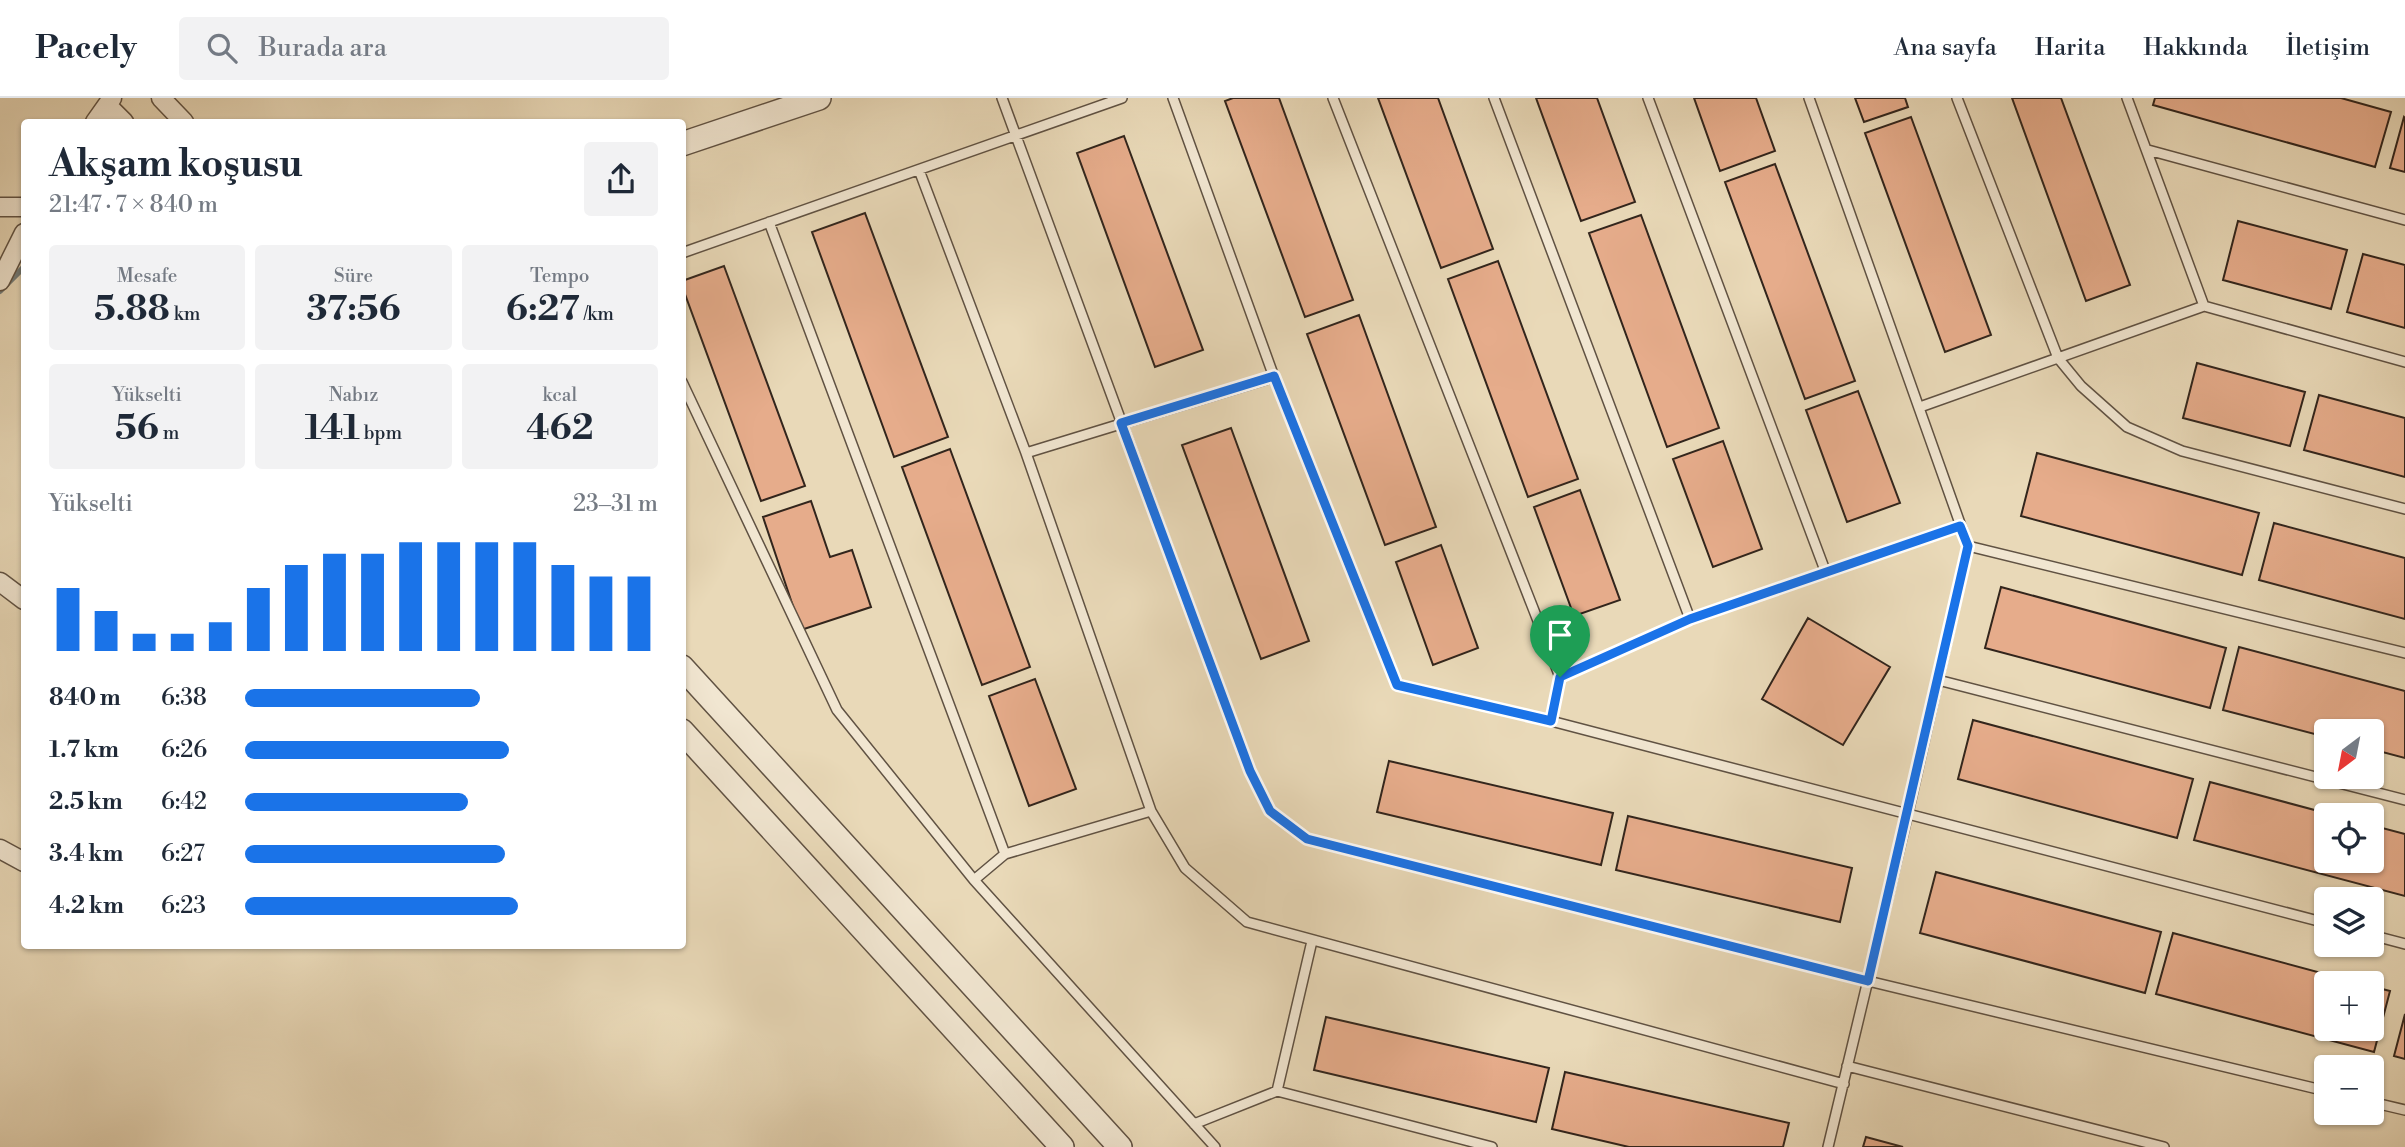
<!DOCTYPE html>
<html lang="tr">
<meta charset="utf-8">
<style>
:root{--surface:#fff;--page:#f2f2f3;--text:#1f2937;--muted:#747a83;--line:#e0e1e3;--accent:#1a73e8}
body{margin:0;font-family:"Libre Bodoni",serif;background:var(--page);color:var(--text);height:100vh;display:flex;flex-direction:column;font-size:26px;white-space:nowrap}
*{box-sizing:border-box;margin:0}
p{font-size:23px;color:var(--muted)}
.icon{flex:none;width:38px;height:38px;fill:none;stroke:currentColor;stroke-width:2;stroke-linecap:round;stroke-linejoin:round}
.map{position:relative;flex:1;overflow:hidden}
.details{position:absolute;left:21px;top:21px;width:665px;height:830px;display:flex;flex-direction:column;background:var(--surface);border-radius:7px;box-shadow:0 2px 5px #0004}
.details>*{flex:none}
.needle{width:46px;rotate:212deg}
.fabs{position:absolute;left:2314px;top:621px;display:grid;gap:14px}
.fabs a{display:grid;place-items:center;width:70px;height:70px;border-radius:7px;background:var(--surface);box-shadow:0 2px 5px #0004;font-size:35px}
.pin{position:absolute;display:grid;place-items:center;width:60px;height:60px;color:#fff;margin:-72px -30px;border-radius:50% 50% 50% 0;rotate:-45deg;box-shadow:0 0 7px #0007}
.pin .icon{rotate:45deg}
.round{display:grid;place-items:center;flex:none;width:74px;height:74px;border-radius:7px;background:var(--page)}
.head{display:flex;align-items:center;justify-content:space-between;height:119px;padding:0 28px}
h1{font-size:38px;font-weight:700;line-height:52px}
.stats{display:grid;grid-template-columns:repeat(3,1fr);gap:10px;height:119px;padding:7px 28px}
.stats div{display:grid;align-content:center;border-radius:7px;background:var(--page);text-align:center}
.stats b{font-size:35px;font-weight:700}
.stats small{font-size:19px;font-weight:400}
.stats p{font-size:19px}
.chart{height:196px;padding:14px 28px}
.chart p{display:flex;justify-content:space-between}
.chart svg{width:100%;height:126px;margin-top:7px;stroke:var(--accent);stroke-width:6}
ul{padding:0 28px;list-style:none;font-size:23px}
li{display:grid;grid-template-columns:112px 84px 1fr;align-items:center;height:52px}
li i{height:18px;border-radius:9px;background:var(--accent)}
header{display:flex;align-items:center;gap:42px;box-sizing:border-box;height:98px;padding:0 35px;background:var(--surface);border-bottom:2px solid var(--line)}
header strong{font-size:33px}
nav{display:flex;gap:38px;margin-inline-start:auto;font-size:24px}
.search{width:490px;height:63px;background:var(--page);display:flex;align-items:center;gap:18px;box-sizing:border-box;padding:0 24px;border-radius:7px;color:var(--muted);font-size:26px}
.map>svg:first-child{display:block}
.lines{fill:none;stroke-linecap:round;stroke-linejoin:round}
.stream{stroke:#727d7b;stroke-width:6}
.building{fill:#e6ac8b;stroke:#32251c;stroke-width:2}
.service-casing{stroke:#605243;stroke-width:12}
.minor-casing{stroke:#605243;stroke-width:21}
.tertiary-casing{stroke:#605243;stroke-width:26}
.service{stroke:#f1e6d1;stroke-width:9}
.minor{stroke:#f1e6d1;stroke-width:18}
.tertiary{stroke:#f1e6d1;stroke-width:23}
.route-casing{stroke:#fff;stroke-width:14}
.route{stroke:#1a73e8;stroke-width:9}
</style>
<header>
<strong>Pacely</strong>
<div class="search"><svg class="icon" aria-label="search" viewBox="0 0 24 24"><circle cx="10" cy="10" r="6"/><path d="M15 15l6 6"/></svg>Burada ara</div>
<nav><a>Ana sayfa</a><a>Harita</a><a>Hakkında</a><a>İletişim</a></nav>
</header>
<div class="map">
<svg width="2405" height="1049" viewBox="0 0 2405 1049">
<rect width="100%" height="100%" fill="#e9d9b8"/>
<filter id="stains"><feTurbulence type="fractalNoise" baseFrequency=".00286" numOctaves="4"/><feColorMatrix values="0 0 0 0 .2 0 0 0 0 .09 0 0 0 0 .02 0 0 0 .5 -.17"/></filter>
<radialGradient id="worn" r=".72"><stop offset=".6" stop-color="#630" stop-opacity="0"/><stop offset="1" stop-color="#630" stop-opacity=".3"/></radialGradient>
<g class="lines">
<path class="stream" d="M0 193 24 169"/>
</g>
<path class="building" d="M1233 0H1279L1353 202 1305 219 1225 3Z
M1378 0H1438L1493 151 1441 170Z
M1536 0H1597L1635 104 1581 123Z
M1694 0H1756L1775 53 1720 73Z
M1855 0H1905L1908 9 1864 24Z
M2012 0H2061L2130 187 2086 203Z
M2155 0H2341L2391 14 2375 69 2153 7Z
M1911 19 1991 237 1945 254 1865 35Z
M2404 19 2405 20V74L2390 70Z
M1124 38 1203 252 1155 269 1077 55Z
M1775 66 1855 283 1805 301 1725 84Z
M865 115 948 339 894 359 812 134Z
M1641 117 1719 330 1667 349 1589 135Z
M2238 123 2347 152 2331 211 2223 182Z
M2363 156 2405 167V230L2347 214Z
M1498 163 1578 381 1528 399 1448 181Z
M724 168 805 388 761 403 682 188V183Z
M1359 217 1436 429 1385 447 1307 236Z
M2197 265 2305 294 2290 348 2183 320Z
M1858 293 1900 405 1847 424 1806 312Z
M2319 297 2405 320V379L2304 352Z
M1231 330 1309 543 1261 561 1182 347Z
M1723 343 1762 451 1713 469 1673 361Z
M950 351 1030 569 982 587 902 369Z
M2037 355 2259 415 2242 477 2021 418Z
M1580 392 1620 502 1574 518 1534 409Z
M811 403 830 459 852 452 871 509 801 532 763 419Z
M2274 425 2405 460V521L2259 482Z
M1441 447 1478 550 1433 567 1396 464Z
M2001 489 2226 550 2210 610 1985 550Z
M1808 520 1890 569 1843 647 1762 601Z
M2239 549 2405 593V660L2371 651V634H2326V639L2223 612Z
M1035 581 1076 691 1029 708 989 598Z
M1973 622 2193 681 2177 740 1958 681Z
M1389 663 1613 715 1601 767 1377 714Z
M2210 684 2337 718H2326V763H2371V727L2405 736V798L2194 742Z
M1628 718 1852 770 1840 824 1616 772Z
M1936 774 2161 834 2145 895 1920 835Z
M2173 835 2362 886H2326V931H2371V888L2390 893 2374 954 2156 896Z
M2405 916V961L2394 958Z
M1326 919 1549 970 1536 1024 1314 972Z
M1565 974 1789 1025 1783 1049H1629L1552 1031Z
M1866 1039 1903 1049H1863Z"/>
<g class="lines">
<defs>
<path id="service" d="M1002 0 1250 673 1270 713 1307 741 1868 883 2326 993
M1173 0 1274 279 1397 587 1551 623 2326 825
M1333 0 1560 579
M1494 0 1690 521
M1648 0 1826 475
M1809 0 1968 448 1908 715 1828 1049
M1957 0 2058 260 2081 288 2127 329 2182 353 2405 411
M2148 52 2405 122
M919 72 1026 355 1151 713 1185 770 1247 824 1844 986
M769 124 1005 756
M682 155 1122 0
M2204 208 2405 264
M682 284 837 612 974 782 1215 1049
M1920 309 2204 208 2127 0
M1026 355 1274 279
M1968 448 2405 555
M1938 582 2405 702
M1551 623 1560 579 1690 521 1960 428
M974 782 1005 756 1151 713
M2371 837 2405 846
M1847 968 2164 1049
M1277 993 1312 843
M2371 1004 2405 1012
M1194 1026 1277 993 1492 1049"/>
<path id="minor" d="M161 0 184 24
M107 7 124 24
M95 24 112 0
M0 109H24
M0 183 24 135
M0 484 24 502
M0 751 24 764"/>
<path id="tertiary" d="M682 46 819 0
M682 569 1120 1049
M682 633 1062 1049"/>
</defs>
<use href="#service" class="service-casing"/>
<use href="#minor" class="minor-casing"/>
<use href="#tertiary" class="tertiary-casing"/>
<use href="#service" class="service"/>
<use href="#minor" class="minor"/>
<use href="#tertiary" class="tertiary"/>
</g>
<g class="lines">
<defs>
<path id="route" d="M1274 278 1397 587 1551 623 1560 579 1690 521 1960 428 1968 448 1868 883 1307 741 1270 713 1250 673 1121 325Z"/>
</defs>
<use href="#route" class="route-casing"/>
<use href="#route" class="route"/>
</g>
<rect width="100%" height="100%" filter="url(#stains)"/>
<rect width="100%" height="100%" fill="url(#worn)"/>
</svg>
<div class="fabs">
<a><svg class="needle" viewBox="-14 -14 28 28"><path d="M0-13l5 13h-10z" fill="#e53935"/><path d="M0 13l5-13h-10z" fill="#747a83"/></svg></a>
<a><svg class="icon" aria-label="locate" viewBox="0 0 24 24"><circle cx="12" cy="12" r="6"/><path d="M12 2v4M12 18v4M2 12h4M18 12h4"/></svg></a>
<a><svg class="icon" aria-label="layers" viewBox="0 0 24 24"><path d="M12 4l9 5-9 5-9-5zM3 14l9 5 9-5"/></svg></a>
<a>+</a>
<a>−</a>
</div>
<div class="pin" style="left:1560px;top:579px;background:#1e9e55"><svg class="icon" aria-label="arrive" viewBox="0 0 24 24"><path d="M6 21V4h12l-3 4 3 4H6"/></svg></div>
<section class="details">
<div class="head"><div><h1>Akşam koşusu</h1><p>21:47 · 7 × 840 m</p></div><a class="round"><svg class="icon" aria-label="share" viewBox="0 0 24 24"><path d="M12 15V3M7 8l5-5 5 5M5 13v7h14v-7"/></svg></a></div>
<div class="stats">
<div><p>Mesafe</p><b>5.88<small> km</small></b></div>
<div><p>Süre</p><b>37:56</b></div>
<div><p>Tempo</p><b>6:27<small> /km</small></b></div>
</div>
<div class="stats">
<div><p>Yükselti</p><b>56<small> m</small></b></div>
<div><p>Nabız</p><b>141<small> bpm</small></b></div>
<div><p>kcal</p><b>462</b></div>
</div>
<div class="chart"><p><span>Yükselti</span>23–31 m</p>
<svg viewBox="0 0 160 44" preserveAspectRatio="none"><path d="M5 44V22M15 44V30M25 44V38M35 44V38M45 44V34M55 44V22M65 44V14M75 44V10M85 44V10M95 44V6M105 44V6M115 44V6M125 44V6M135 44V14M145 44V18M155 44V18"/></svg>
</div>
<ul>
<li><b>840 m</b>6:38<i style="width:57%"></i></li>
<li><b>1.7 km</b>6:26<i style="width:64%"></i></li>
<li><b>2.5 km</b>6:42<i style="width:54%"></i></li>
<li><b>3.4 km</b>6:27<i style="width:63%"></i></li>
<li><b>4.2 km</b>6:23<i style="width:66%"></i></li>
</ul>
</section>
</div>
